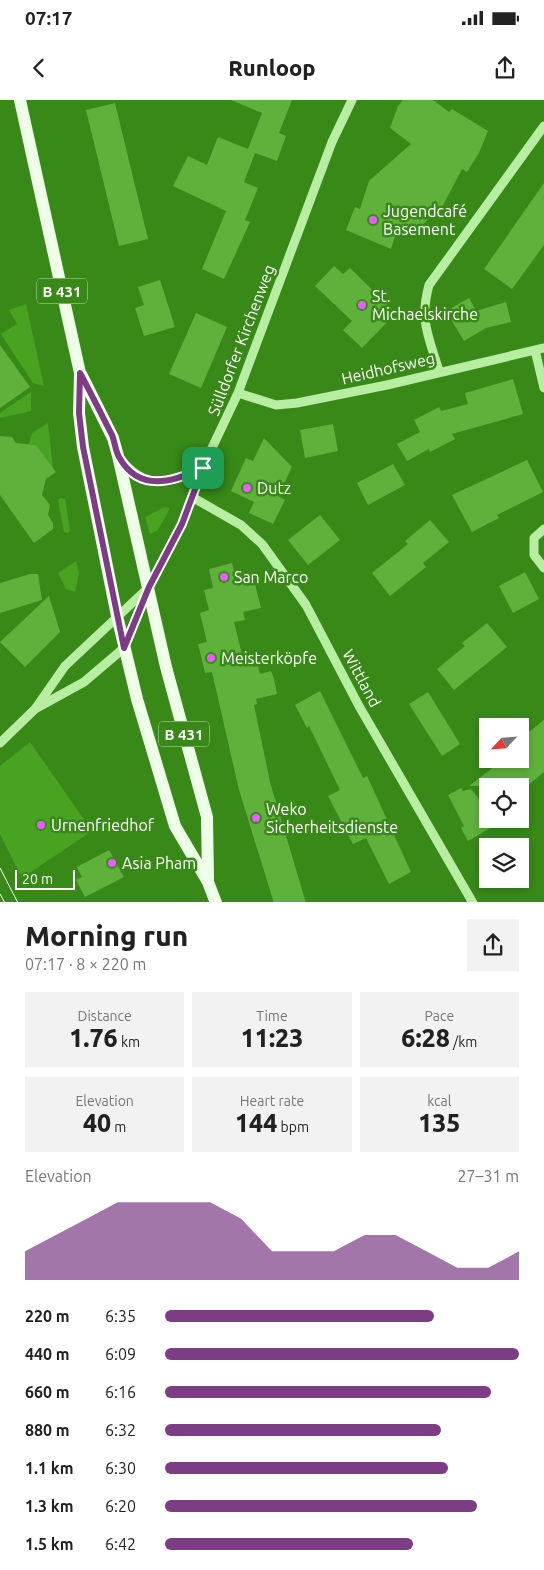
<!DOCTYPE html>
<meta charset="utf-8">
<style>
:root{--surface:#fff;--page:#f2f2f2;--text:#222;--muted:#767676;--accent:#7c3d85}
body{margin:0;font-family:Ubuntu,sans-serif;background:var(--page);color:var(--text);height:100vh;display:flex;flex-direction:column;font-size:19px;white-space:nowrap}
*{box-sizing:border-box;margin:0}
p{font-size:16px;color:var(--muted)}
.icon{flex:none;width:28px;height:28px;fill:none;stroke:currentColor;stroke-width:2;stroke-linecap:round;stroke-linejoin:round}
.map{position:relative;height:802px;overflow:hidden}
.drawer{display:flex;flex-direction:column;background:var(--surface);flex:1}
.drawer>*{flex:none}
.needle{width:32px;rotate:244deg}
.controls{position:absolute;left:479px;top:618px;display:grid;gap:10px}
.controls a{display:grid;place-items:center;width:50px;height:50px;border-radius:0px;background:var(--surface);box-shadow:0 2px 8px #0003;font-size:25px}
.scale{position:absolute;left:15px;bottom:12px;width:60px;box-sizing:border-box;padding-left:5px;border:2px solid #fff;border-top:0;font-size:14px;line-height:18px;white-space:nowrap;color:#fff;-webkit-text-stroke:4px #388918;paint-order:stroke}
.pin{position:absolute;display:grid;place-items:center;width:42px;height:42px;color:#fff;margin:-21px;border-radius:10px;box-shadow:0 2px 8px #0006}
.round{display:grid;place-items:center;flex:none;width:52px;height:52px;border-radius:0px;background:var(--page)}
.head{display:flex;align-items:center;justify-content:space-between;height:85px;padding:0 25px}
h1{font-size:28px;font-weight:800;line-height:38px}
.figures{display:grid;grid-template-columns:repeat(3,1fr);gap:8px;height:85px;padding:5px 25px}
.figures div{display:grid;align-content:center;border-radius:0px;background:var(--page);text-align:center}
.figures b{font-size:25px;font-weight:800}
.figures small{font-size:14px;font-weight:400}
.figures p{font-size:14px}
.chart{height:140px;padding:10px 25px}
.chart p{display:flex;justify-content:space-between}
.chart svg{width:100%;height:90px;margin-top:5px;fill:var(--accent);opacity:.7}
ul{padding:0 25px;list-style:none;font-size:16px}
li{display:grid;grid-template-columns:80px 60px 1fr;align-items:center;height:38px}
li i{height:12px;border-radius:6px;background:var(--accent)}
.status{display:flex;justify-content:space-between;align-items:center;height:35px;padding:0 25px;background:var(--surface);direction:ltr}
.status svg{height:14px;fill:currentColor}
header{display:flex;justify-content:space-between;align-items:center;height:65px;padding:0 25px;background:var(--surface);font-size:22px;font-weight:800}
.map>svg:first-child{display:block}
.green{fill:#48a321}
.building{fill:#5fb13c}
.lines{fill:none;stroke-linecap:round;stroke-linejoin:round}
.minor{stroke:#b8eea1;stroke-width:9}
.major{stroke:#edffe7;stroke-width:12}
.tram{stroke:#fff;stroke-width:1}
.route-casing{stroke:#fff;stroke-width:10}
.route{stroke:#7c3d85;stroke-width:6}
.poi-dot{fill:#e95dff;stroke:#388918;stroke-width:2}
.labels{text-anchor:middle;dominant-baseline:central;stroke-width:5;stroke-linejoin:round;paint-order:stroke}
.shield{fill:#388918;stroke:#c3dcba;stroke-width:1}
.shield-label{font-size:15px;font-weight:bold;fill:#fff}
.poi-label{font-size:16px;fill:#fff;stroke:#388918;text-anchor:start}
.street-label{font-size:16px;fill:#fff;stroke:#388918}
</style>
<div class="status"><b>07:17</b><svg viewBox="0 0 49 12"><path d="M0 12V9h3v3zM5 12V6h3v6zM10 12V3h3v9zM15 12V0h3v12zM26 1h20v11H26zM47 4h2v5h-2z"/></svg></div>
<header><svg class="icon" aria-label="back" viewBox="0 0 24 24"><path d="M15 5l-7 7 7 7"/></svg>Runloop<svg class="icon" aria-label="share" viewBox="0 0 24 24"><path d="M12 15V3M7 8l5-5 5 5M5 13v7h14v-7"/></svg></header>
<div class="map">
<svg width="544" height="803" viewBox="0 0 544 803">
<rect width="100%" height="100%" fill="#388918"/>
<path class="green" d="M26 204 44 286 33 283 1 234 17 224 9 210Z
M31 292V311L0 318V313Z
M48 323 53 369 36 345 29 344 32 333Z
M61 398 65 399 70 430 68 433 64 432 58 400Z
M165 407 170 408 158 430 150 434 145 417Z
M76 461 79 474 75 492 66 489 58 473Z
M30 642 92 731 22 778 0 734V666Z"/>
<path class="building" d="M231 0H292L279 33 286 36 277 61 255 53 244 82 258 88 245 120 250 122 224 179 202 169 226 111 173 86 188 56 207 65 218 37 248 49 262 13Z
M403 0H433L449 12 452 9 488 31 479 53 467 72 462 69 439 113 435 110 413 137 398 127 391 149 346 130 355 107 360 109 369 81 411 44 390 28 398 6Z
M115 3 148 139 119 146 86 10Z
M544 83V145L512 189 484 169Z
M334 166 343 174 350 168 396 213 362 248 343 230 352 221 315 186Z
M160 180 175 227 144 236 135 208 144 205 138 187Z
M469 198 476 211 506 202 511 222 486 228 464 241 446 211Z
M196 213 227 227 201 288 169 274Z
M0 245 30 287 0 308Z
M513 279 523 314 452 334 455 339 430 352 429 349 407 361 397 344 420 332 414 320 439 307 441 311 468 304 465 293Z
M333 324 338 351 305 358 300 330Z
M0 336 12 337 16 343 36 345 56 372 46 379 42 395 50 405 48 415 53 423V429L34 443 0 395Z
M264 338 292 367 278 396 285 400 273 424 249 413 254 402 231 391 246 358 253 361Z
M527 360 543 392 497 415 499 418 472 432 452 395Z
M393 364 405 385 368 405 357 383Z
M320 415 340 440 308 465 288 440Z
M430 420 449 442 423 463 426 467 390 496 372 473 408 444 405 441Z
M232 463 234 472 243 470 247 486 255 484 261 508 243 512 245 520 234 522 243 559 251 557 253 567 258 566 260 574 271 571 274 579 277 594 256 599 257 604 254 605 270 682 306 803H274L239 690 212 572 205 573 198 544 207 542 200 513 209 510 204 490 213 488 209 469Z
M525 472 539 499 513 513 499 486Z
M30 474H38L42 500 0 513V483Z
M49 496 60 532 25 567 0 542Z
M487 523 507 547 454 590 437 569 465 546 462 543Z
M320 591 363 678 367 676 411 772 389 784 366 738 353 744 328 696 340 690 309 626 307 628 295 605Z
M428 592 460 644 442 656 409 604Z
M544 620V672L527 686H469L504 659H520V639Z
M461 688 463 691 471 689 488 710 487 718 492 727 468 741 461 728 464 726 448 695Z
M109 750 124 777 85 797 76 780 82 777 77 767Z"/>
<g class="lines">
<path class="minor" d="M535 250 544 288
M439 271C429 237 419 221 429 185L544 26
M238 293 276 305 297 303 387 285 544 248
M120 358C145 392 170 383 203 367
M192 397 241 425 262 444 306 505 359 606 473 803
M544 429 534 438V455L544 468
M35 609 84 582 124 548 149 487 182 424 203 367 238 293 332 42 352 0
M0 643 35 609 65 566 147 489"/>
<path class="major" d="M20 0 80 273 79 313 83 347 117 516 137 599 175 726 208 782 216 803
M81 274 113 338 118 356 166 567 207 717 208 779"/>
<path class="tram" d="M0 768 18 803
M0 794 5 803"/>
</g>
<g class="lines">
<defs>
<path id="route" d="M80 273C91 293 101 314 112 335 115 342 115 350 119 357 139 393 173 382 203 368L182 424 149 487 124 548 83 347 79 313Z"/>
</defs>
<use href="#route" class="route-casing"/>
<use href="#route" class="route"/>
</g>
<g class="poi-dot">
<circle cx="373" cy="120" r="5"/>
<circle cx="362" cy="205" r="5"/>
<circle cx="247" cy="388" r="5"/>
<circle cx="224" cy="477" r="5"/>
<circle cx="211" cy="558" r="5"/>
<circle cx="256" cy="718" r="5"/>
<circle cx="41" cy="725" r="5"/>
<circle cx="112" cy="763" r="5"/>
</g>
<g class="labels">
<g class="shield">
<rect x="37" y="178.5" width="50" height="25" rx="4"/>
<rect x="159" y="621.5" width="50" height="25" rx="4"/>
</g>
<g class="shield-label">
<text x="62" y="191">B 431</text>
<text x="184" y="634">B 431</text>
</g>
<g class="poi-label">
<text x="383" y="111">Jugendcafé<tspan x="383" dy="18">Basement</tspan></text>
<text x="372" y="196">St.<tspan x="372" dy="18">Michaelskirche</tspan></text>
<text x="257" y="388">Dutz</text>
<text x="234" y="477">San Marco</text>
<text x="221" y="558">Meisterköpfe</text>
<text x="266" y="709">Weko<tspan x="266" dy="18">Sicherheitsdienste</tspan></text>
<text x="51" y="725">Urnenfriedhof</text>
<text x="122" y="763">Asia Pham</text>
</g>
<g class="street-label">
<text transform="translate(241 240) rotate(-69)">Sülldorfer Kirchenweg</text>
<text transform="translate(388 268) rotate(-13)">Heidhofsweg</text>
<text transform="translate(362 578) rotate(62)">Wittland</text>
</g>
</g>
</svg>
<div class="controls">
<a><svg class="needle" viewBox="-14 -14 28 28"><path d="M0-13l5 13h-10z" fill="#e53935"/><path d="M0 13l5-13h-10z" fill="#767676"/></svg></a>
<a><svg class="icon" aria-label="locate" viewBox="0 0 24 24"><circle cx="12" cy="12" r="6"/><path d="M12 2v4M12 18v4M2 12h4M18 12h4"/></svg></a>
<a><svg class="icon" aria-label="layers" viewBox="0 0 24 24"><path d="M12 4l9 5-9 5-9-5zM3 14l9 5 9-5"/></svg></a>
</div>
<div class="scale">20 m</div>
<div class="pin" style="left:203px;top:368px;background:#1e9e55"><svg class="icon" aria-label="arrive" viewBox="0 0 24 24"><path d="M6 21V4h12l-3 4 3 4H6"/></svg></div>
</div>
<section class="drawer">
<div class="head"><div><h1>Morning run</h1><p>07:17 · 8 × 220 m</p></div><a class="round"><svg class="icon" aria-label="share" viewBox="0 0 24 24"><path d="M12 15V3M7 8l5-5 5 5M5 13v7h14v-7"/></svg></a></div>
<div class="figures">
<div><p>Distance</p><b>1.76<small> km</small></b></div>
<div><p>Time</p><b>11:23</b></div>
<div><p>Pace</p><b>6:28<small> /km</small></b></div>
</div>
<div class="figures">
<div><p>Elevation</p><b>40<small> m</small></b></div>
<div><p>Heart rate</p><b>144<small> bpm</small></b></div>
<div><p>kcal</p><b>135</b></div>
</div>
<div class="chart"><p><span>Elevation</span>27–31 m</p>
<svg viewBox="0 0 160 44" preserveAspectRatio="none"><path d="M0 44V30L10 22L20 14L30 6L40 6L50 6L60 6L70 14L80 30L90 30L100 30L110 22L120 22L130 30L140 38L150 38L160 30V44z"/></svg>
</div>
<ul>
<li><b>220 m</b>6:35<i style="width:76%"></i></li>
<li><b>440 m</b>6:09<i style="width:100%"></i></li>
<li><b>660 m</b>6:16<i style="width:92%"></i></li>
<li><b>880 m</b>6:32<i style="width:78%"></i></li>
<li><b>1.1 km</b>6:30<i style="width:80%"></i></li>
<li><b>1.3 km</b>6:20<i style="width:88%"></i></li>
<li><b>1.5 km</b>6:42<i style="width:70%"></i></li>
</ul>
</section>
